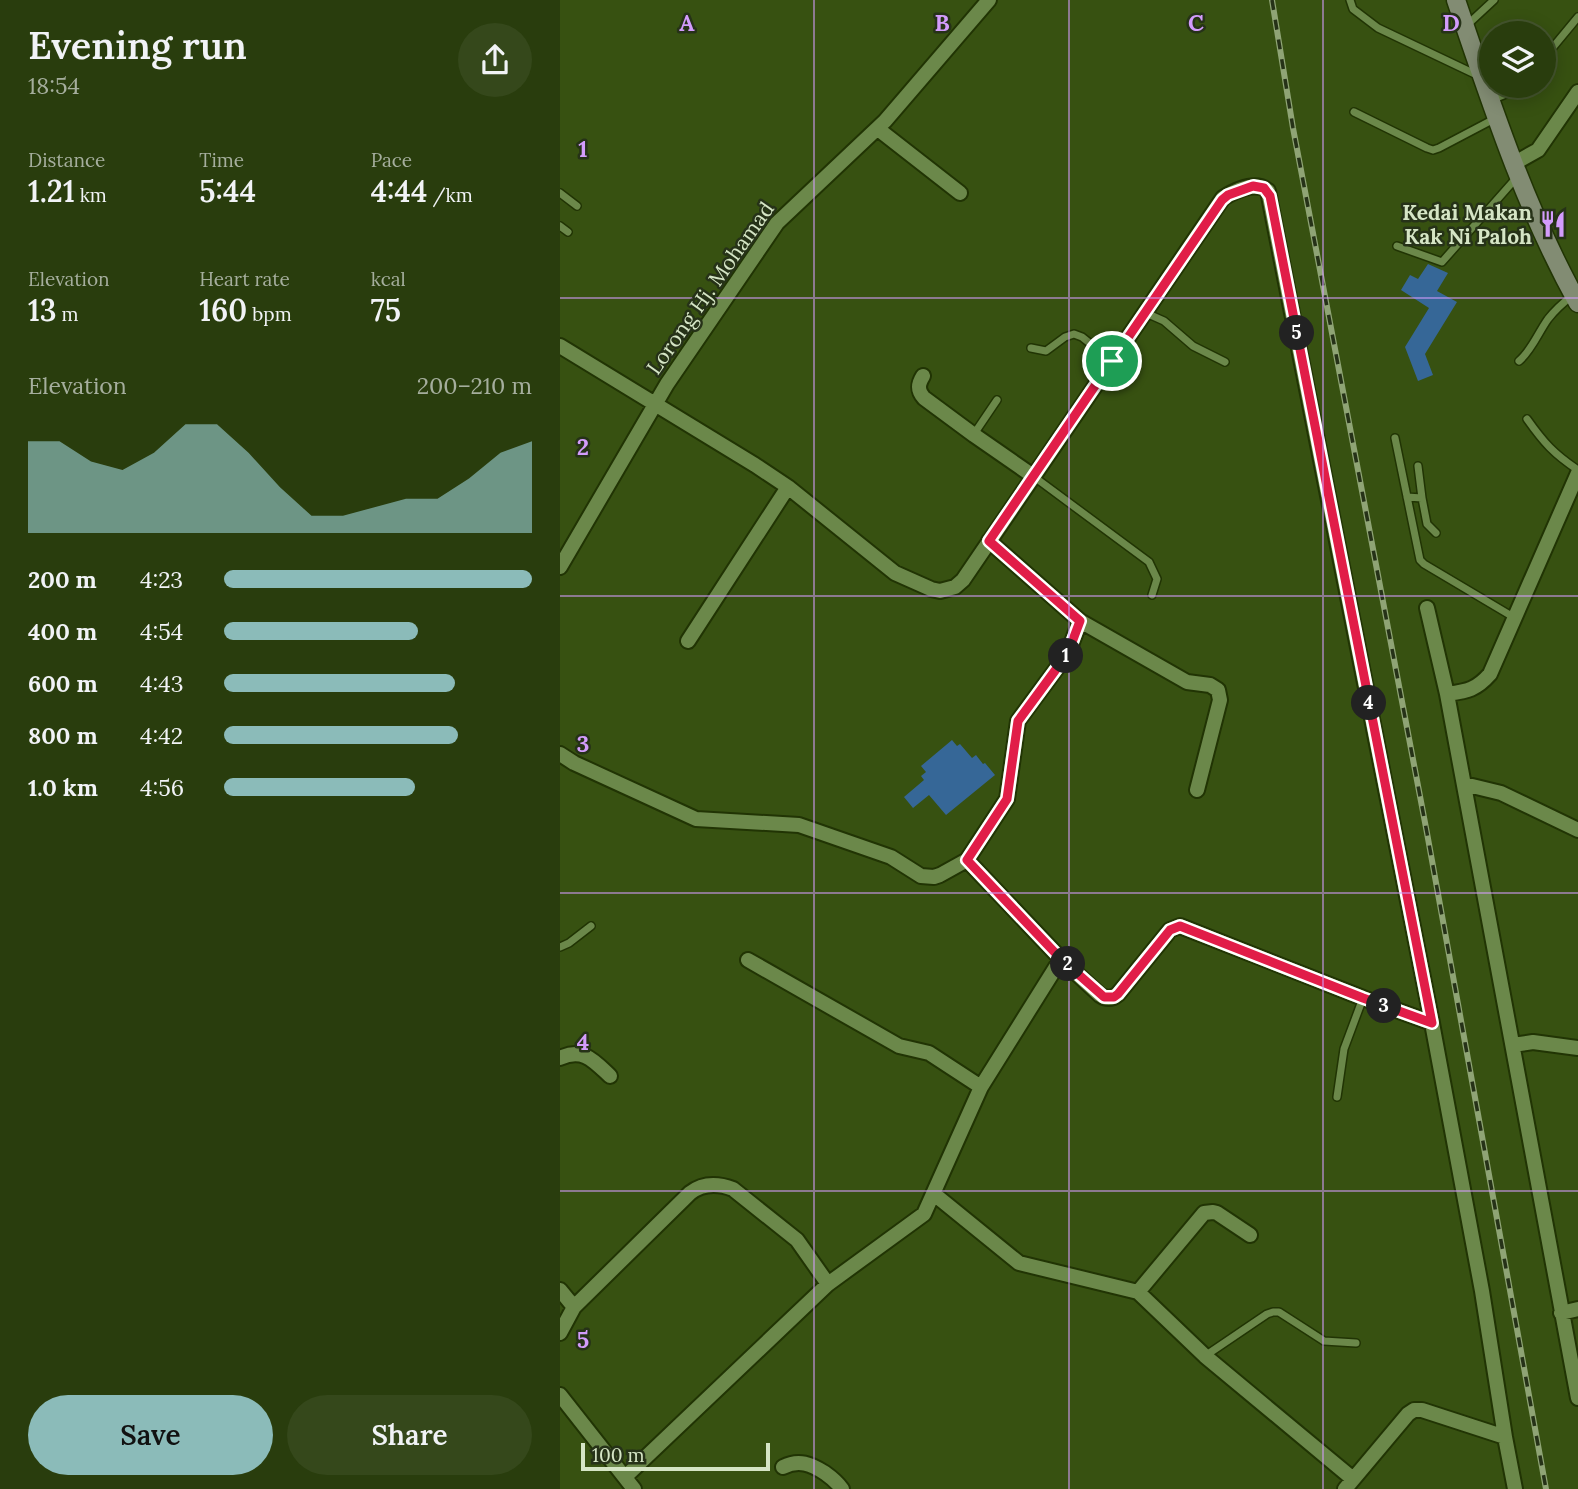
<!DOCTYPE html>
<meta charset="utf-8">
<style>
:root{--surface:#293d0d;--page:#35481b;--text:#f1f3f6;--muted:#a5ae9d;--line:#45562e;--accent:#8bbbb9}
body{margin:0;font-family:Lora,serif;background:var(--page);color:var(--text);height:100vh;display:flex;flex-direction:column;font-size:26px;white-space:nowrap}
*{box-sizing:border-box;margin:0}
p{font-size:23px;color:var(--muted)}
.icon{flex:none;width:38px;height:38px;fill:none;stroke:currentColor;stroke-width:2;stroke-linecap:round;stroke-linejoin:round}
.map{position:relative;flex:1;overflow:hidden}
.drawer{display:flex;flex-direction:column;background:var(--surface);width:560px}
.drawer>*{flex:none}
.controls{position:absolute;left:919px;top:21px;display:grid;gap:14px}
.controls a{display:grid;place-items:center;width:77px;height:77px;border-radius:50%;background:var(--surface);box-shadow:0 4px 18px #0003,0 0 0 2px var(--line);font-size:35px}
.scale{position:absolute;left:21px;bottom:18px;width:189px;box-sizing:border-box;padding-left:7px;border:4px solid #d5e5c5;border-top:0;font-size:19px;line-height:24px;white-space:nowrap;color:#d5e5c5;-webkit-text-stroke:5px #263218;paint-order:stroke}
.pin{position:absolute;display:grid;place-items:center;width:60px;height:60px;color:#fff;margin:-30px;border:4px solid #fff;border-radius:50%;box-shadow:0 2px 7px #0007}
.km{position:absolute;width:35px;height:35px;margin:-18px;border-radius:50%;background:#222;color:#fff;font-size:19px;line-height:35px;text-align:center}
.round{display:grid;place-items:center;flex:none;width:74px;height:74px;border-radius:37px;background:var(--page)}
.overview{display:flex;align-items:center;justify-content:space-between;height:119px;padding:0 28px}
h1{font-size:38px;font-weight:600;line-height:52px}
.figures{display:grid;grid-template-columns:repeat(3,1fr);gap:10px;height:119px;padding:7px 28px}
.figures div{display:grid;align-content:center}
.figures b{font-size:30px;font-weight:600}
.figures small{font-size:19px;font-weight:400}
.figures p{font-size:19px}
.chart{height:196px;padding:14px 28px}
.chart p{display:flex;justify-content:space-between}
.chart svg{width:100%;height:126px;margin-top:7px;fill:var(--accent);opacity:.7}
.action{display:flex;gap:14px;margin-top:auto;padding:14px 28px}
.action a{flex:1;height:80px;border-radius:42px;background:var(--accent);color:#111;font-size:28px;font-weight:600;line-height:80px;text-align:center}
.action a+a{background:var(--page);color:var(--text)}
ul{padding:0 28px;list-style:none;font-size:23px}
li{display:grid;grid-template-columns:112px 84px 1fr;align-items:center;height:52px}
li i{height:18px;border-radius:9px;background:var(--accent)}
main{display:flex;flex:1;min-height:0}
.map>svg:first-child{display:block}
.building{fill:#366797}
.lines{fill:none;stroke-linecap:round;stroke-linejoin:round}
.lane-casing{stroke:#213404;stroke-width:10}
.street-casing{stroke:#213404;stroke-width:18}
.secondary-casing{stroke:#213404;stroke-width:21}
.lane{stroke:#6b884a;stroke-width:7}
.street{stroke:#6b884a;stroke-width:14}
.secondary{stroke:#828c73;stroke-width:18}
.rail-casing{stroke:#8fa475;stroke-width:6}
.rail{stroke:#263218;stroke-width:3.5;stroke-dasharray:10;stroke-linecap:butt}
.route-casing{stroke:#fff;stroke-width:14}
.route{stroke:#e11d48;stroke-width:9}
.grid{fill:none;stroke:#d39cfc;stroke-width:2;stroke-opacity:0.55}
.labels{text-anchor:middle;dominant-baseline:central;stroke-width:5;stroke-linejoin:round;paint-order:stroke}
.poi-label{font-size:21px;font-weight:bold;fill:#d5e5c5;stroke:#263218;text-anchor:end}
.street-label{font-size:21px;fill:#d5e5c5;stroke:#263218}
.grid-label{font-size:23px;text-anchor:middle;font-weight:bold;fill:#d39cfc;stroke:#263218;stroke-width:5;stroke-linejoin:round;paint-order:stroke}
</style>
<main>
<section class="drawer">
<div class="overview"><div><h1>Evening run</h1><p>18:54</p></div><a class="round"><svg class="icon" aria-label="share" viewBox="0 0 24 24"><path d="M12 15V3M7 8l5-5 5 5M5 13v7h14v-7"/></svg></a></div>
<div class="figures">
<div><p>Distance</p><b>1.21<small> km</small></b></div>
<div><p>Time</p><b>5:44</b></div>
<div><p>Pace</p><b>4:44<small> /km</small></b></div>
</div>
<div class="figures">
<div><p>Elevation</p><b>13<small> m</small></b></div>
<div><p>Heart rate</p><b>160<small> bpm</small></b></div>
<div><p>kcal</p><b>75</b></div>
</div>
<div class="chart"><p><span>Elevation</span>200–210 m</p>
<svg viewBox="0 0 160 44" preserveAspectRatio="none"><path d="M0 44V12L10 12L20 19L30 22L40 16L50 6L60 6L70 16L80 28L90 38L100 38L110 35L120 32L130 32L140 25L150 16L160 12V44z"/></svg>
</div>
<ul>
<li><b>200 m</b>4:23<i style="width:100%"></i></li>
<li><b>400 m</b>4:54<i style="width:63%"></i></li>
<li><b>600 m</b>4:43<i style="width:75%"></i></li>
<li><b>800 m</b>4:42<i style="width:76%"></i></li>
<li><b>1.0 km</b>4:56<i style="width:62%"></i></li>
</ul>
<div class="action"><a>Save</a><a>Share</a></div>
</section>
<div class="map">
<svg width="1018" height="1489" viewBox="0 0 1018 1489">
<rect width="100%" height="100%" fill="#375111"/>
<path class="building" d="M868 264 888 273 877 291 897 302 865 354 873 375 858 381 845 347 869 308 841 290 850 275 858 279Z
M392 740 397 746 400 744 412 758 416 755 423 764 425 763 435 775 386 815 369 795 353 808 344 797 364 780 361 776 366 772 361 766Z"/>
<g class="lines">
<defs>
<path id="lane" d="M790 0 793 9 818 28 919 76
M906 26 934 0
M984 58 1018 17
M931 100 956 90 961 86
M794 112 867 148 873 150 879 148 936 118
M0 193 17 206
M0 226 8 232
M837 246 882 262 958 176
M586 313 604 321 633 346 665 362
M471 348 486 351 505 337 514 334 522 337 552 361
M959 361C972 350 978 333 988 319 995 310 1004 302 1013 295
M967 419C984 443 994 454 1018 470
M414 434 437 400
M835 438 860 560 864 564 955 618
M858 466 862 498
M473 476 589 562 597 579 592 595
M847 497 862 498 867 524 876 533
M0 947 9 943 31 926
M777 1097 784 1049 803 998
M645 1356 707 1314 713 1312H719L764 1341 796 1343"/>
<path id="street" d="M318 129 400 193
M953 164 978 150 1018 92
M0 346 195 465 228 487 335 573 371 589 380 591 395 587 403 580 663 198C676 190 696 181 708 191L872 1023 922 1291 945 1437 955 1489
M363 376C358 384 357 390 364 398L414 435 473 476
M1018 473 930 674C916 690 907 691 887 694L1018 1398
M429 541 520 621 627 682 650 685 658 690 660 700 637 790
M0 567 107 384 217 223 325 121 429 0
M867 608 887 694
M128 641 228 487
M0 754 14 763 136 819 239 825 331 857 361 876 374 877 380 875 407 860
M904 784 941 793 1018 830
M501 959 407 860 447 799 458 721 508 653 520 621
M188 960 339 1046 369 1053 421 1087
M953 1045 973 1042 1018 1048
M0 1058C23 1047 34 1061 50 1076
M374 1194 459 1263 578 1292 644 1213 653 1212 657 1213 690 1235
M0 1290 14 1307 0 1333
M578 1292 645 1356 793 1479
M14 1307 130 1193C143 1183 157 1183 173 1189L237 1240 268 1284
M1001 1313 1018 1309
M0 1395 74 1489
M223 1467C239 1459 251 1464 265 1473 272 1478 277 1482 282 1489
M65 1477 268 1284 364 1214 421 1087 501 959 540 995C546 999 552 999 558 994L610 930 620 926 803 998 872 1023
M785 1489 848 1414 854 1410H862L945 1437"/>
<path id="secondary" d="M896 0C931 103 965 208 1018 303"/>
</defs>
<use href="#lane" class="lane-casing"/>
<use href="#street" class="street-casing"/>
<use href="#secondary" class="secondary-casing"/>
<use href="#lane" class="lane"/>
<use href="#street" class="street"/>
<use href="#secondary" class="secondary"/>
<defs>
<path id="rail" d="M712 0 733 128 867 833 986 1489"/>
</defs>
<use href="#rail" class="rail-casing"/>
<use href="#rail" class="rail"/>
</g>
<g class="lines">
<defs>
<path id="route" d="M693 186 704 188 710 196 872 1023 803 998 620 926 610 930 558 994 554 997H544L501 959 407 860 447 799 458 721 508 653 520 621 429 541 662 200 668 195Z"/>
</defs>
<use href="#route" class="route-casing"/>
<use href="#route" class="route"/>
</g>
<path class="grid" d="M254 0V1489M509 0V1489M763 0V1489M0 298H1018M0 596H1018M0 893H1018M0 1191H1018"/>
<defs>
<symbol id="restaurant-bare" viewBox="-9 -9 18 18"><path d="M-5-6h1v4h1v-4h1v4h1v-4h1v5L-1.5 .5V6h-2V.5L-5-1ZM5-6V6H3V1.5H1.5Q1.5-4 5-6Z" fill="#d39cfc" stroke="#263218" stroke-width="2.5" paint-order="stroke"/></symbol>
</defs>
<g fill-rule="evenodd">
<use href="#restaurant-bare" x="974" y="205" width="38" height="38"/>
</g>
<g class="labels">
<g class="poi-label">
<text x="972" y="212">Kedai Makan<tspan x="972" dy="24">Kak Ni Paloh</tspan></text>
</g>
<g class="street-label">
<text transform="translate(150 288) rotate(-55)">Lorong Hj. Mohamad</text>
</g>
</g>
<g class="grid-label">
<text x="127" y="31">A</text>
<text x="382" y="31">B</text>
<text x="636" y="31">C</text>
<text x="891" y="31">D</text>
<text x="23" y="157">1</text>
<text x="23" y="455">2</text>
<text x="23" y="752">3</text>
<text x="23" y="1050">4</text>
<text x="23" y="1348">5</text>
</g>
</svg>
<div class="controls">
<a><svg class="icon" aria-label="layers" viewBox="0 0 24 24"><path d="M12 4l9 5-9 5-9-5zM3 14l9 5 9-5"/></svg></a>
</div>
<div class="scale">100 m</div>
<div class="pin" style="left:552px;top:361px;background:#1e9e55"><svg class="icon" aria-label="arrive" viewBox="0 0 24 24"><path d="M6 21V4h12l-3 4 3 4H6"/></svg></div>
<b class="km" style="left:506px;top:656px">1</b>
<b class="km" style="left:508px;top:964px">2</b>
<b class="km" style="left:824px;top:1006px">3</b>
<b class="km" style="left:809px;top:703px">4</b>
<b class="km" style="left:737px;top:333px">5</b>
</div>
</main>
